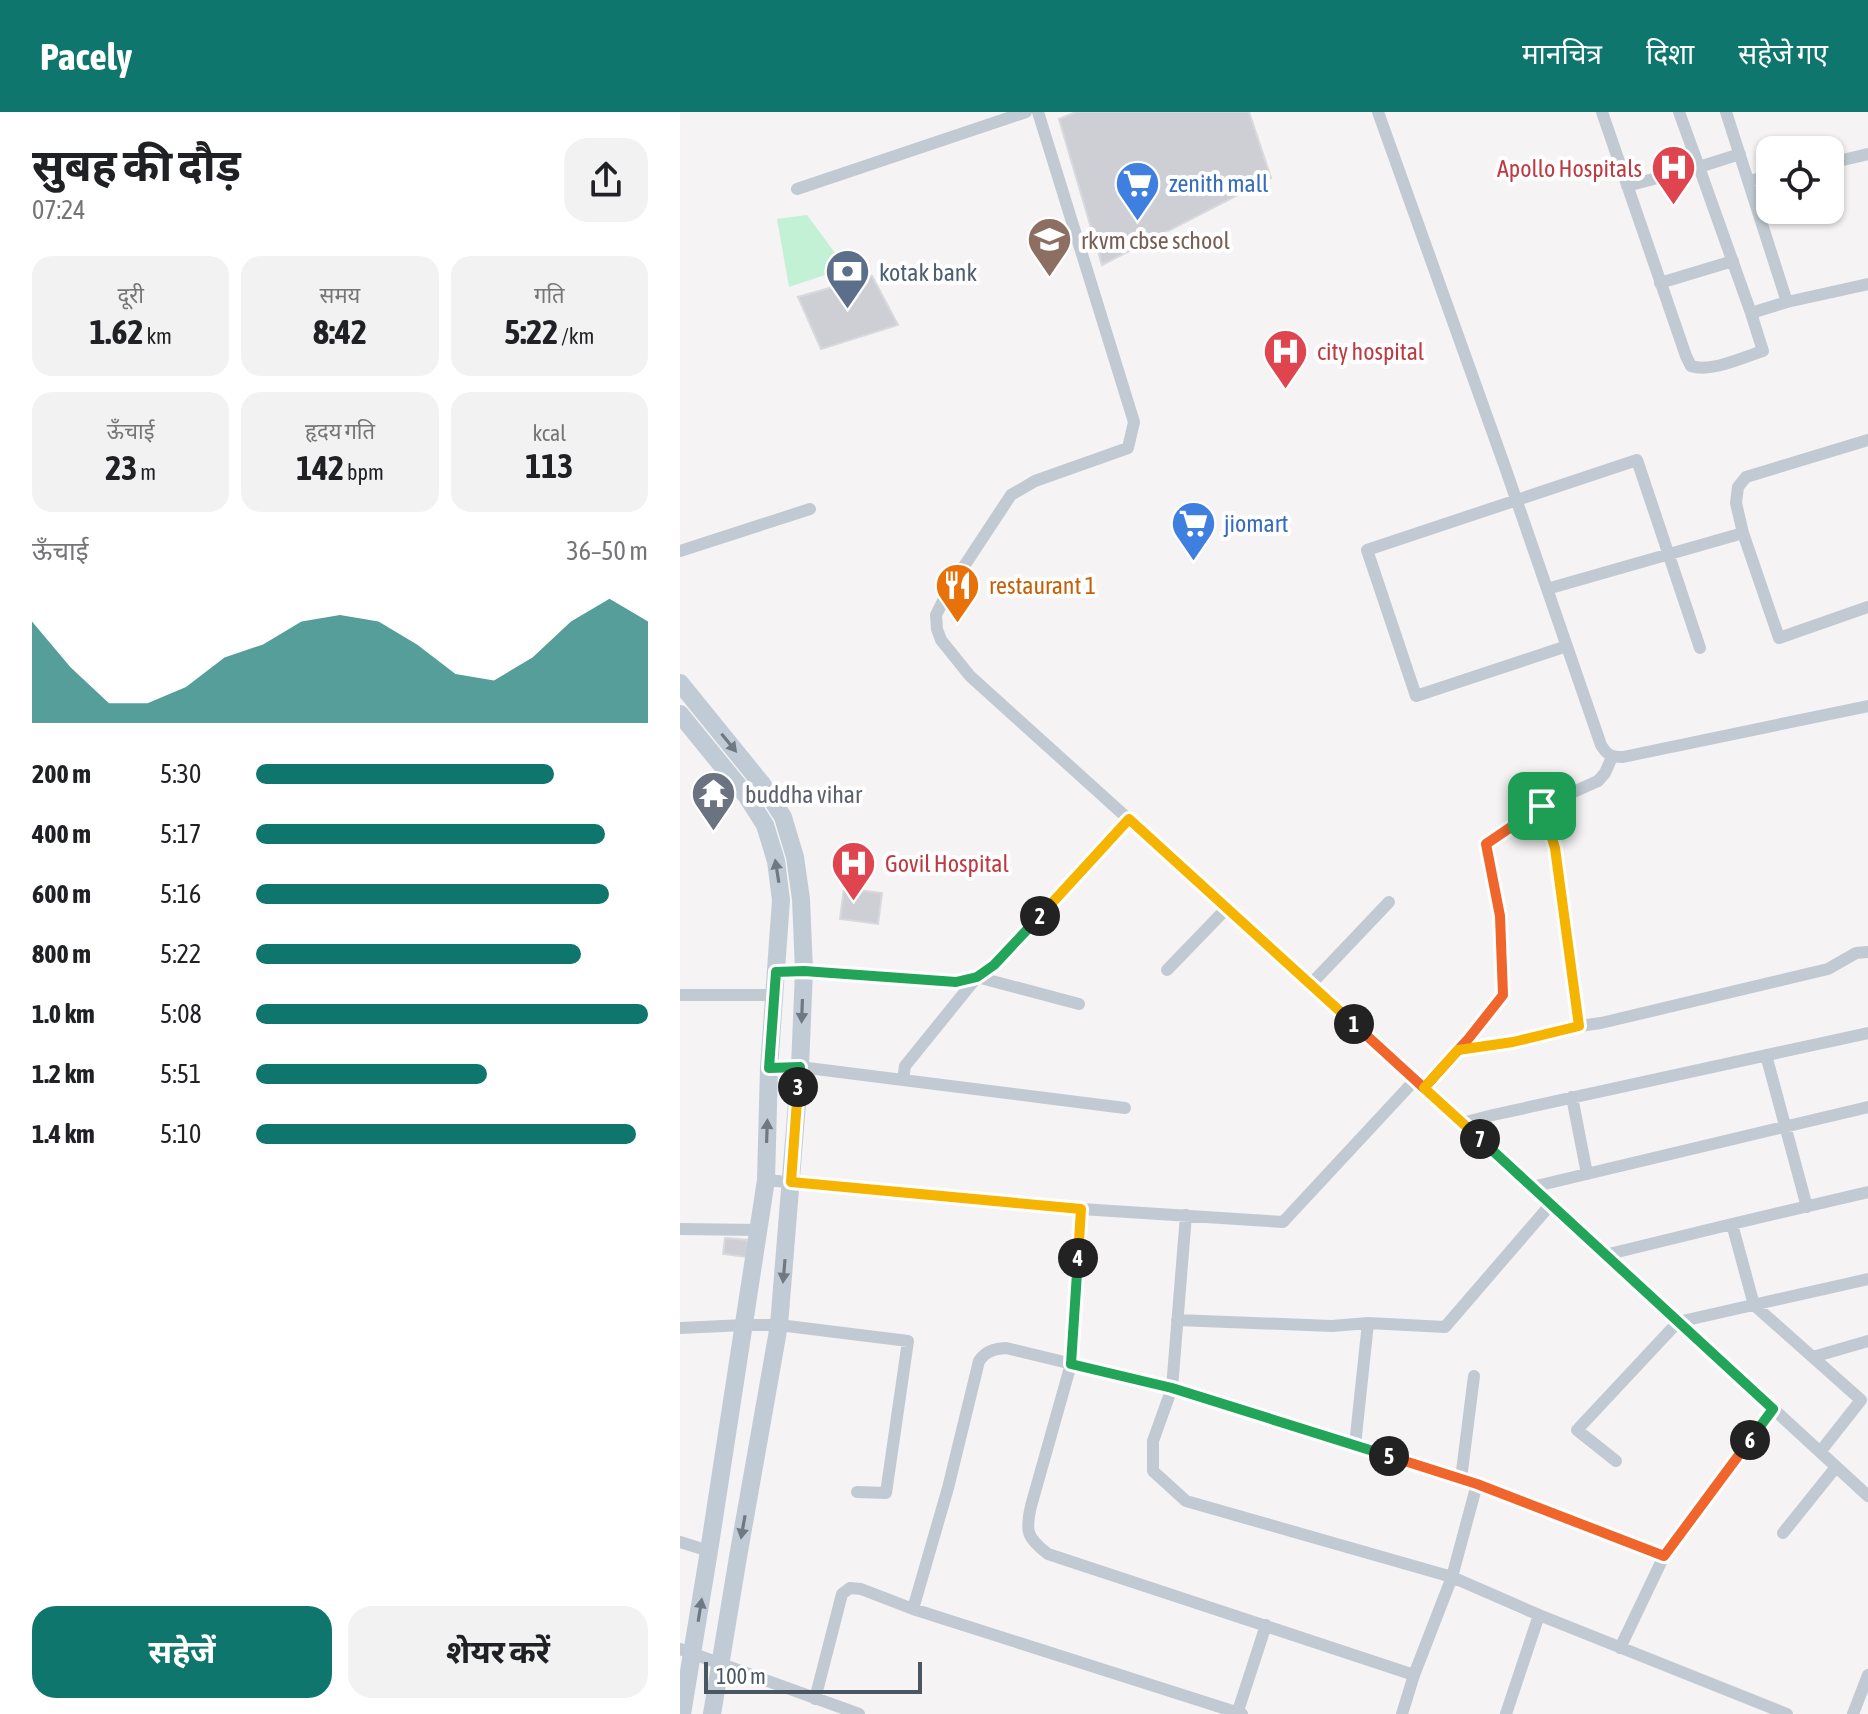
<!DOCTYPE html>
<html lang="hi">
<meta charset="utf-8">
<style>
:root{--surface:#fff;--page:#f2f2f2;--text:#202124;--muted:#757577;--accent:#0f766e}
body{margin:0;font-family:"Asap Condensed","Noto Sans Devanagari",sans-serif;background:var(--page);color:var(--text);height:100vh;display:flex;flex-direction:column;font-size:30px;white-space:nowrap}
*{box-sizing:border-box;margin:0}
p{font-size:26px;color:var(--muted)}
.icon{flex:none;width:44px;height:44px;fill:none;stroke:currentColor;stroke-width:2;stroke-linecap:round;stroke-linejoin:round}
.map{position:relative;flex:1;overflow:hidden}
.side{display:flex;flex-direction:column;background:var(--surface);width:680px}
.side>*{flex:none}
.controls{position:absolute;left:1076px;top:24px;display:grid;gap:16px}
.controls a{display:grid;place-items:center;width:88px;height:88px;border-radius:16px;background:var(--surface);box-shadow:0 2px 6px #0004;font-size:40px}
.scale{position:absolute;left:24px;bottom:20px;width:218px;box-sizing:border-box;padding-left:8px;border:4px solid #4a5661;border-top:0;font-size:22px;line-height:28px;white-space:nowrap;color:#4a5661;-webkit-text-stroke:6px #fff;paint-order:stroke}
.pin{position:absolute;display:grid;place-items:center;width:68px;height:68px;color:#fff;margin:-34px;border-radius:16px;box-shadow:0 4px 12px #0006}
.km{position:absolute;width:40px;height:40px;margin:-20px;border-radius:50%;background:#222;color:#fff;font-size:22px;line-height:40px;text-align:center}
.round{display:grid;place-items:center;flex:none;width:84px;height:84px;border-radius:24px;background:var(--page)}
.overview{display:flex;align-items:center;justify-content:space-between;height:136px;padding:0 32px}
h1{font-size:44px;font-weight:700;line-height:60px}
.figures{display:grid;grid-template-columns:repeat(3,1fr);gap:12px;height:136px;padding:8px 32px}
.figures div{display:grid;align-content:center;border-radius:20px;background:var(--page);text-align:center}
.figures b{font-size:34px;font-weight:700}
.figures small{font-size:22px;font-weight:400}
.figures p{font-size:22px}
.chart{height:224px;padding:16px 32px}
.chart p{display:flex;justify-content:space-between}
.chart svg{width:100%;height:144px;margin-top:8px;fill:var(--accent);opacity:.7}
.primary-button{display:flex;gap:16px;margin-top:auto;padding:16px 32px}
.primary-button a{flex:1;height:92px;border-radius:24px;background:var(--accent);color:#fff;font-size:32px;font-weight:700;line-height:92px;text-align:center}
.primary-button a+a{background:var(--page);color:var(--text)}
ul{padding:0 32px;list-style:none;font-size:26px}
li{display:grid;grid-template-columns:128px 96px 1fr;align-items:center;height:60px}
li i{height:20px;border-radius:10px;background:var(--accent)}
header{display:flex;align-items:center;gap:48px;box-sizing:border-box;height:112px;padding:0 40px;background:var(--accent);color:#fff}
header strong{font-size:38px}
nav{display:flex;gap:44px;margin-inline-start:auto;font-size:28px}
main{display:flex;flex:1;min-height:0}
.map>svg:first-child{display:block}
.green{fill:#c3f1d5}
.building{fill:#cdcfd5;stroke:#d7d9de;stroke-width:2}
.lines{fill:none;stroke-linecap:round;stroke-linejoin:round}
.minor{stroke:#c1cad2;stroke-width:12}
.secondary{stroke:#c1cbd6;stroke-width:18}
.oneway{fill:#6e7984}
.split-1-casing{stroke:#fff;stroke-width:16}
.split-2-casing{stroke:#fff;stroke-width:16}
.split-3-casing{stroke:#fff;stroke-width:16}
.split-4-casing{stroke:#fff;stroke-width:16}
.split-5-casing{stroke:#fff;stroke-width:16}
.split-6-casing{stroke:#fff;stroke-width:16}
.split-7-casing{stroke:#fff;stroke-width:16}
.split-8-casing{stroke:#fff;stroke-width:16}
.split-1{stroke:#f0652b;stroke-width:10}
.split-2{stroke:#f5b400;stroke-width:10}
.split-3{stroke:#22a559;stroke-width:10}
.split-4{stroke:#f5b400;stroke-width:10}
.split-5{stroke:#22a559;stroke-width:10}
.split-6{stroke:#f0652b;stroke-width:10}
.split-7{stroke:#22a559;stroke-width:10}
.split-8{stroke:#f5b400;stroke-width:10}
.labels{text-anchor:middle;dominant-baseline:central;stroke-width:8;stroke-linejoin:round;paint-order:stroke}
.health-label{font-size:24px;fill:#be3a42;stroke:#fff;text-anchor:start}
.shop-label{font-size:24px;fill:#366cbe;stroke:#fff;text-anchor:start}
.education-label{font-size:24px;fill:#785e54;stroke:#fff;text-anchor:start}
.service-label{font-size:24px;fill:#4e5e75;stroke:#fff;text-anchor:start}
.food-label{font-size:24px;fill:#c56008;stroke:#fff;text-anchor:start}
.worship-label{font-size:24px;fill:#5b616d;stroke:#fff;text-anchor:start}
</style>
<header>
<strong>Pacely</strong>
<nav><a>मानचित्र</a><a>दिशा</a><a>सहेजे गए</a></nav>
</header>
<main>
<section class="side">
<div class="overview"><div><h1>सुबह की दौड़</h1><p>07:24</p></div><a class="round"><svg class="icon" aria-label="share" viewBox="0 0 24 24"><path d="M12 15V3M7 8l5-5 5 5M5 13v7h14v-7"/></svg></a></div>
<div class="figures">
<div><p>दूरी</p><b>1.62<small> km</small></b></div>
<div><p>समय</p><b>8:42</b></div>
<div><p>गति</p><b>5:22<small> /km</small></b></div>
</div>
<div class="figures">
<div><p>ऊँचाई</p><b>23<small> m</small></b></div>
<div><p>हृदय गति</p><b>142<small> bpm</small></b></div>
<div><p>kcal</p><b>113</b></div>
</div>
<div class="chart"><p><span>ऊँचाई</span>36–50 m</p>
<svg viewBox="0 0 160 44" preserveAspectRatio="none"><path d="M0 44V13L10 27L20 38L30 38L40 33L50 24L60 20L70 13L80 11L90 13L100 20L110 29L120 31L130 24L140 13L150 6L160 13V44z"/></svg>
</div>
<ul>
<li><b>200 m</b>5:30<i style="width:76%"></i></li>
<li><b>400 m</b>5:17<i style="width:89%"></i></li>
<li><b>600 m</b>5:16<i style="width:90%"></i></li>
<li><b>800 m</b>5:22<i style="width:83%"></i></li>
<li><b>1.0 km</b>5:08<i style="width:100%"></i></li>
<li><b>1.2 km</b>5:51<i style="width:59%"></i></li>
<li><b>1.4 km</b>5:10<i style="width:97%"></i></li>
</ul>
<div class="primary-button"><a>सहेजें</a><a>शेयर करें</a></div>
</section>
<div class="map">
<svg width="1188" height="1602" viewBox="0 0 1188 1602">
<rect width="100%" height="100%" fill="#f5f3f3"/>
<path class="green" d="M127 103 166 156 109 175 97 107Z"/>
<path class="building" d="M396 0H569L591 66 422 153 379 7Z
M192 164 218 213 141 237 118 185Z
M164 776 202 781 198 812 160 807Z
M45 1126 68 1128 66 1145 43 1142Z"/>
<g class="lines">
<path class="minor" d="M358 0 454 310 448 336 355 369 331 383 269 477 256 503 257 517 261 528 290 564 631 872 1188 1384
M698 0 825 355 921 633C927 643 931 645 943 645L1188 594
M922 0 1006 244 1011 254C1031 261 1063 245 1083 239L1071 201
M999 0 1019 55 1060 42
M1046 0 1107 190 1188 172
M1150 51 1188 42
M1069 69 1090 64
M947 74 1019 55 1071 201 1107 190
M117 77 346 0
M980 171 1053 149
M1188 328 1066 365 1058 375 1056 391 1063 421 1099 526 1188 495
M0 439 130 397
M867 477 1063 421
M887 534 736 584 687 438 957 348 1020 536
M862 694 875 736 899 914 921 911 1148 857 1176 841 1188 840
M487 858 547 796
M96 860 124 859 276 870 297 865 314 853 449 707
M631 872 709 790
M0 883H95
M778 938 833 930 899 914
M1086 943 1127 1095
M89 956 120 955 445 996
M223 968 225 954 297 865 399 892
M744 976 789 926 823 883 820 804 806 732 862 694 918 669 925 661 932 645
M892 985 907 1062
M782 1011 813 1003 1188 921
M86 1068 401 1097 603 1110 735 968
M852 1075 1188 995
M401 1097 391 1252 351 1394C345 1420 347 1426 368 1442L734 1563
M506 1103 492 1276 473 1329V1359L506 1389 772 1465 859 1503 1107 1602
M1052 1112 1188 1080
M0 1117 79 1118
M925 1143 1052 1112 1074 1193 1181 1288 1140 1340
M497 1208 652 1214 688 1211 675 1333
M688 1211 765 1215 871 1092
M0 1216 65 1213H99L228 1229 206 1381 177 1380
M1133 1245 1188 1229
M936 1349 897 1318 998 1210 1188 1167
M781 1367 794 1264
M797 1372 984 1444 1093 1297
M1103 1421 1156 1355
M0 1430 29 1439
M233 1497 268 1376 299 1249C306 1239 314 1237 326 1236L492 1276 797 1372 772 1465 734 1563 722 1602
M940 1536 984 1444
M0 1537 179 1602
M135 1587 162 1482 170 1476 181 1477 233 1497 562 1602
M557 1602 586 1513
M826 1602 859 1503
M1173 1602 1188 1563"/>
<path class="secondary" d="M0 571 82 672 103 705 115 745 121 787 124 859 120 955 99 1213 58 1445 32 1602
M0 602 66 683 85 713 96 749 101 788 89 956 86 1068 29 1439 2 1602"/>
</g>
<defs><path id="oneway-solid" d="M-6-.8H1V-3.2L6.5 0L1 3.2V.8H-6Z" transform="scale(2)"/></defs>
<g class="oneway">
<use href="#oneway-solid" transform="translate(49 631) rotate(51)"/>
<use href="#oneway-solid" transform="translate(97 759) rotate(-99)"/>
<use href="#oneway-solid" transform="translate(122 899) rotate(92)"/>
<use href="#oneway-solid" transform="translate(87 1019) rotate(-88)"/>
<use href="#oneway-solid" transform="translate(104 1159) rotate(95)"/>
<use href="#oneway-solid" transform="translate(63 1415) rotate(100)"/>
<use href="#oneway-solid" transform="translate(20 1498) rotate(-81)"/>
</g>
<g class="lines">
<defs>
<path id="split-1" d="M674 912 744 976 789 926 823 883 820 804 806 732 862 694"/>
<path id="split-2" d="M360 804 449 707 674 912"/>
<path id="split-3" d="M118 975 120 955 89 956 96 860 124 859 276 870 297 865 314 853 360 804"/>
<path id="split-4" d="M118 975 111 1070 401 1097 398 1146"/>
<path id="split-5" d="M398 1146 391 1252 492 1276 709 1344"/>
<path id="split-6" d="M709 1344 797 1372 984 1444 1070 1328"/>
<path id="split-7" d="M800 1027 1093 1297 1070 1328"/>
<path id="split-8" d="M800 1027 744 976 778 938 833 930 899 914 875 736 862 694"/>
</defs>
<use href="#split-1" class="split-1-casing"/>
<use href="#split-2" class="split-2-casing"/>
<use href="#split-3" class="split-3-casing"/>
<use href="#split-4" class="split-4-casing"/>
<use href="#split-5" class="split-5-casing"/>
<use href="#split-6" class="split-6-casing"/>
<use href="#split-7" class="split-7-casing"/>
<use href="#split-8" class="split-8-casing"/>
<use href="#split-1" class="split-1"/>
<use href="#split-2" class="split-2"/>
<use href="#split-3" class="split-3"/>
<use href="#split-4" class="split-4"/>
<use href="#split-5" class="split-5"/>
<use href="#split-6" class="split-6"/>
<use href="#split-7" class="split-7"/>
<use href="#split-8" class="split-8"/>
</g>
<defs>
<symbol id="hospital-pin" viewBox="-11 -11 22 30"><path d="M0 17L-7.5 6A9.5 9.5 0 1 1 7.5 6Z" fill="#e0444e" stroke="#fff"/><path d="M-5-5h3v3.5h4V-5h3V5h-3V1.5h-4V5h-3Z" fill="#fff"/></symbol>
<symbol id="supermarket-pin" viewBox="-11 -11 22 30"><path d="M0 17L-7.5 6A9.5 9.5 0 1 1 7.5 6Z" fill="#3f7fe0" stroke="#fff"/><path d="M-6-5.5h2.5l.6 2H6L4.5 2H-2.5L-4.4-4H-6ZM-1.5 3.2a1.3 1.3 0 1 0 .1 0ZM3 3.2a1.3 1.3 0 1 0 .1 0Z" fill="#fff"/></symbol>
<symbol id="school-pin" viewBox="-11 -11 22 30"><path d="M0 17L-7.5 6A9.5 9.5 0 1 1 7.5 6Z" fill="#8d6e63" stroke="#fff"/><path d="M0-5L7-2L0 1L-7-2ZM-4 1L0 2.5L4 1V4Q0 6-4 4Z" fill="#fff"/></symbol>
<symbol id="bank-pin" viewBox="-11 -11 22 30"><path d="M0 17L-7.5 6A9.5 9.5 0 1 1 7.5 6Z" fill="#5c6f8a" stroke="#fff"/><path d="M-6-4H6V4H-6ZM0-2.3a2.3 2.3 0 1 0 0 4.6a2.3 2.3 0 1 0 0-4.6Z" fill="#fff"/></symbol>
<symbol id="restaurant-pin" viewBox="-11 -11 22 30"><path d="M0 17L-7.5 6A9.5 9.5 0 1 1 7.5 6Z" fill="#e8710a" stroke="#fff"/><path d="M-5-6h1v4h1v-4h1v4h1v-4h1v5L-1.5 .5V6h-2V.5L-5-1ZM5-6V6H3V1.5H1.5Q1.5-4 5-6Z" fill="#fff"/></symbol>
<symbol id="temple-pin" viewBox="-11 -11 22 30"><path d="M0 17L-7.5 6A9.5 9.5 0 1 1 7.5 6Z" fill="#6b7280" stroke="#fff"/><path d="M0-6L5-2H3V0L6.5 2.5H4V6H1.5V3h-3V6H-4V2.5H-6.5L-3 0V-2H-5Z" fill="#fff"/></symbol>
</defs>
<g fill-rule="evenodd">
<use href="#hospital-pin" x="968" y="30" width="51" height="69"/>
<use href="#supermarket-pin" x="432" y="46" width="51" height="69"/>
<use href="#school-pin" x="344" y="102" width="51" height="69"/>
<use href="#bank-pin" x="142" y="134" width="51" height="69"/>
<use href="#hospital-pin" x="580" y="214" width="51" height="69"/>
<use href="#supermarket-pin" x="488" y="386" width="51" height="69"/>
<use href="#restaurant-pin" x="252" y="448" width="51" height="69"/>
<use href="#temple-pin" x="8" y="656" width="51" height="69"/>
<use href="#hospital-pin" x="148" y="726" width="51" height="69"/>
</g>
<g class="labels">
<g class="health-label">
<text x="962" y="56" text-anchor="end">Apollo Hospitals</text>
<text x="637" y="239">city hospital</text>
<text x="205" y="751">Govil Hospital</text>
</g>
<g class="shop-label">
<text x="489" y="71">zenith mall</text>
<text x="544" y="411">jiomart</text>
</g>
<g class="education-label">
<text x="401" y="128">rkvm cbse school</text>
</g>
<g class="service-label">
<text x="199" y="160">kotak bank</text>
</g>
<g class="food-label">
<text x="309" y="473">restaurant 1</text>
</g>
<g class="worship-label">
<text x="65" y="682">buddha vihar</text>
</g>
</g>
</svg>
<div class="controls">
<a><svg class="icon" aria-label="locate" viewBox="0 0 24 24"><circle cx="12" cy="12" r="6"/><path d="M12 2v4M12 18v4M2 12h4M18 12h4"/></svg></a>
</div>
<div class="scale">100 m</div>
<div class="pin" style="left:862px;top:694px;background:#1e9e55"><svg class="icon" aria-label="arrive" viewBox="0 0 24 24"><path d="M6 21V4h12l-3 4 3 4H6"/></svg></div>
<b class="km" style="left:674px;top:912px">1</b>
<b class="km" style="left:360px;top:804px">2</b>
<b class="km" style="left:118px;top:975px">3</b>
<b class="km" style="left:398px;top:1146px">4</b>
<b class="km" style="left:709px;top:1344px">5</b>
<b class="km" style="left:1070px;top:1328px">6</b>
<b class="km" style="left:800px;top:1027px">7</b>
</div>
</main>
